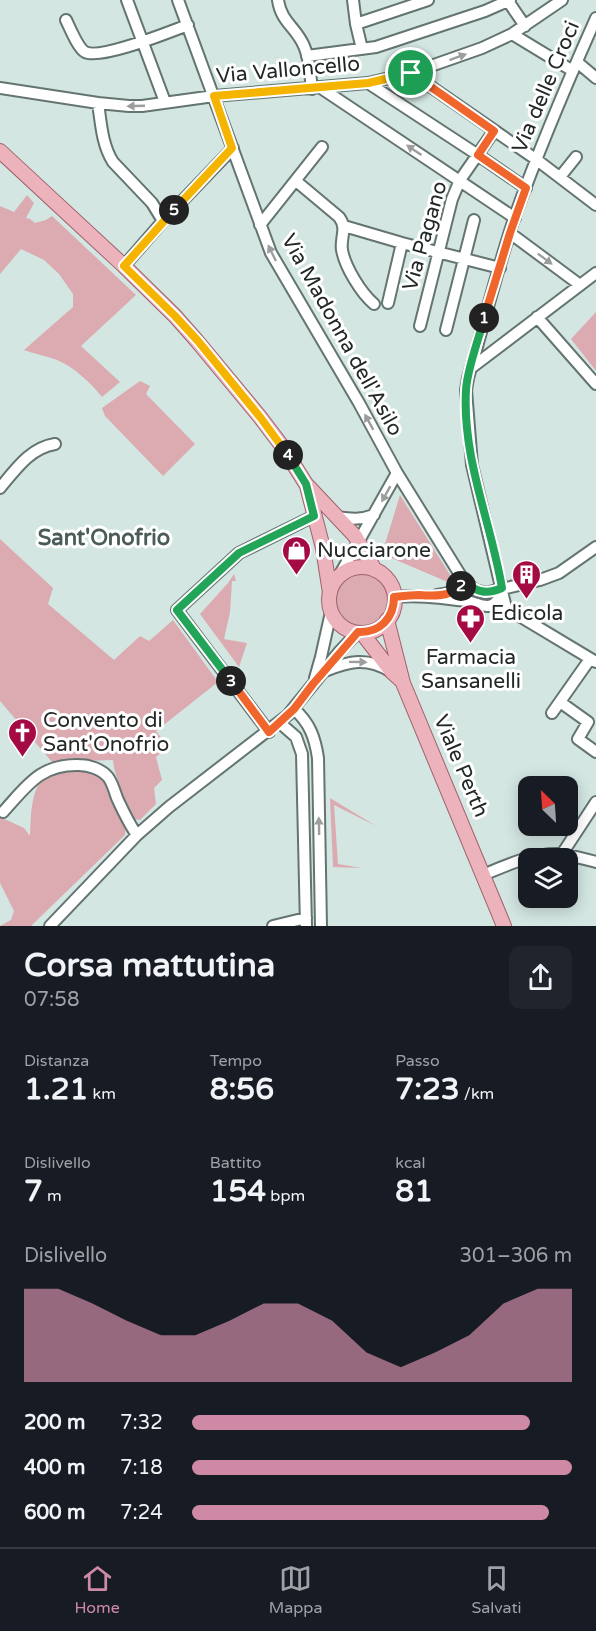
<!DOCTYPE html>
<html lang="it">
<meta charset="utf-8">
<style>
:root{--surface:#171b24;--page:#20242c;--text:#f1f3f6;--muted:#9ea1a6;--line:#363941;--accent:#ce8aa5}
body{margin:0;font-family:"Varela Round",sans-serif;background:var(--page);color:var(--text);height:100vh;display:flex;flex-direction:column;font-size:22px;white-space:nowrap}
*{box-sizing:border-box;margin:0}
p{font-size:20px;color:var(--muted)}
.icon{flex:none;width:33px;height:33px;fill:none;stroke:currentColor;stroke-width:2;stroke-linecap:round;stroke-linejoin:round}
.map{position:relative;height:926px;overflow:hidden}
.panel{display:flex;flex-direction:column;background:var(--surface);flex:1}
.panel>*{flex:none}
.needle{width:39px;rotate:335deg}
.fabs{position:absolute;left:518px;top:776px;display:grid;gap:12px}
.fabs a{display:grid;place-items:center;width:60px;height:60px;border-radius:12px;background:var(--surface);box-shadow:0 3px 15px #0003;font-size:30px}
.pin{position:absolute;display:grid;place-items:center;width:51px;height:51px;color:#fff;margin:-26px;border:3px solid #fff;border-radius:50%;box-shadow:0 2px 6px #0007}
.km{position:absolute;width:30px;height:30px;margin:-15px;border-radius:50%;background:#222;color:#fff;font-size:16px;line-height:30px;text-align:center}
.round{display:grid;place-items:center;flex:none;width:63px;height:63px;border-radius:12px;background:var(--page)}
.headline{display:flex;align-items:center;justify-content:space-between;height:102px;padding:0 24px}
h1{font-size:33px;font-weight:700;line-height:45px}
.metrics{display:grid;grid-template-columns:repeat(3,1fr);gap:9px;height:102px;padding:6px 24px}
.metrics div{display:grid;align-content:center}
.metrics b{font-size:30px;font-weight:700}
.metrics small{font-size:16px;font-weight:400}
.metrics p{font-size:16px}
.chart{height:168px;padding:12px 24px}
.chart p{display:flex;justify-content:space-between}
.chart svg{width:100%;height:108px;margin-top:6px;fill:var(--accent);opacity:.7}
ul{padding:0 24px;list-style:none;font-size:20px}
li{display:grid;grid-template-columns:96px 72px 1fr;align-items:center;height:45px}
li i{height:15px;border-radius:8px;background:var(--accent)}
.dock{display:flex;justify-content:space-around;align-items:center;height:84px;border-top:2px solid var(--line);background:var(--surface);font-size:16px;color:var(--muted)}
.dock a{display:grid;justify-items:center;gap:3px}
.dock .active{color:var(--accent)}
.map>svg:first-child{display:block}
.green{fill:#dbabb1}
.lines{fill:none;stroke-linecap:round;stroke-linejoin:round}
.minor-casing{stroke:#637471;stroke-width:14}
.major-casing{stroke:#9e626c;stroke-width:16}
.minor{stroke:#fff;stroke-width:10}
.major{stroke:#edb3bd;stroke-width:14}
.oneway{fill:#9b9e9d}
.split-1-casing{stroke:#fff;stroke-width:12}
.split-2-casing{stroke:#fff;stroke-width:12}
.split-3-casing{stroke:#fff;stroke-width:12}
.split-4-casing{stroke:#fff;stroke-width:12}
.split-5-casing{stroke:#fff;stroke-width:12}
.split-6-casing{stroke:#fff;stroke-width:12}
.split-1{stroke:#f0652b;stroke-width:8}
.split-2{stroke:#22a559;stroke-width:8}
.split-3{stroke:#f0652b;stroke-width:8}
.split-4{stroke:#22a559;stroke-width:8}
.split-5{stroke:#f5b400;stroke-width:8}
.split-6{stroke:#f5b400;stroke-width:8}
.labels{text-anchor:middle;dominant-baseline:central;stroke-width:6;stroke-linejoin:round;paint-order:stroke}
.street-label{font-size:21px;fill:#212826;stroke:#fff}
.poi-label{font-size:21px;fill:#212826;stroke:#fff;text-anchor:start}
.neighbourhood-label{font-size:22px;font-weight:bold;fill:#4b5b58;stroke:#fff}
</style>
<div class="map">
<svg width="596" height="926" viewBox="0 0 596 926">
<rect width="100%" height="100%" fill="#d3e6e2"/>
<path class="green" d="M27 195 34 203 26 218 30 219 35 223 46 220 52 216 136 295 81 346 120 382 102 397C91 383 74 367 57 360 46 356 35 354 24 350L73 307V294L59 274 44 260 21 249 0 274V206L14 212Z
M596 312V371L571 339Z
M140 381 150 386 146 394 195 444 163 476 105 416 102 408Z
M400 495 457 586 382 554Z
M0 539 53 588 48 604 114 660 140 636 149 641 173 620 218 682 156 731 168 747 156 757 162 780 154 788 156 804 140 820 133 819 122 801 123 798 114 768 113 760 52 762 0 701Z
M336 599a26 26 0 1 1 52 0a26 26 0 1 1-52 0Z
M234 574 236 581H232L230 612 224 639 247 643 239 667 200 614 228 583Z
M68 765 93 767 111 789 126 826 125 835 31 926H0L11 920 14 911 0 883V817L24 828 30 836C31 817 30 789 46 775 51 771 61 768 68 765Z
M330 798 376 826 334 805 338 864 362 868 333 867Z"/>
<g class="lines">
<defs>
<path id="minor" d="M127 0 165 102
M178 0 271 253 359 403 397 473 464 581 475 590 485 593 540 580 559 573 596 547
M278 0C281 22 296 27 304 46 310 59 310 75 312 89
M353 0 356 24 362 49
M508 1 525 26
M596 18C567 83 539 149 515 216 497 269 484 324 468 378L466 390 472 465 506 608 596 662
M66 20C70 28 78 48 85 52 101 60 169 32 188 25
M356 24 428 0
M512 34 573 71
M307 56 376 47 485 11 510 0
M577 62 596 78
M411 73 537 160 596 205
M368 83 478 155 526 188
M0 88 98 103 129 106H142L214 96 368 83 411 73 482 48 512 34 562 0
M321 88 515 218
M98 103C101 123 102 145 113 162L152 203 163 221
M560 177 576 157
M296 181 339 217C348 229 340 237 342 250 345 267 361 293 374 304
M260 225 322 147
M344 226 402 243 500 268
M510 233 580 285
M124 266 163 221 233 148
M388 303 402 243
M537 317 596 384
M420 326 452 199 460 180 494 131
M446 330 474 220
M471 368 596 273
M0 488C16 469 30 448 55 444
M337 517C351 519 361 520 374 515
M339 576 397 473
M437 595C450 593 457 592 464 581
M395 597C420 595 440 598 466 601 473 602 482 607 489 606 498 604 500 596 502 588
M325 671C349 661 367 657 390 671
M315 678 321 657 331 612
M560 702 588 722 578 739 596 752
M294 709C310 723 315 738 318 758L321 926
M552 713 590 659
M280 723 296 737 302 754 306 926
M269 732 177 610 239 553 314 516
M3 812C27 786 40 764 79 765 89 765 101 769 108 777 112 782 115 792 117 798 123 811 129 824 137 835
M562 854 596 802
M483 875C507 865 533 853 559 854 572 855 584 859 596 862
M50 926 137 835 169 807 288 715 340 651 358 632
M273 926 306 918"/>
<path id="major" d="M0 151 124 266 175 316 197 341 260 417 282 446 306 484 355 536 375 570
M307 486 323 548 330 593
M329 600a33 33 0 1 1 66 0a33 33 0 1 1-66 0Z
M387 620 403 683 504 926
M362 633 392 672 402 681"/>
</defs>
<use href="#minor" class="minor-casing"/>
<use href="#major" class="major-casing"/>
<use href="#minor" class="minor"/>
<use href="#major" class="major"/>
</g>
<defs><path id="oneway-solid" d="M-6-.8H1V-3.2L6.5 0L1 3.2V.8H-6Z" transform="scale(1.5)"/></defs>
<g class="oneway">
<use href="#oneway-solid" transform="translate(458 57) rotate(-20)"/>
<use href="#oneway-solid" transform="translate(136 106) rotate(178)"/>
<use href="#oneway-solid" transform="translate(414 150) rotate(-146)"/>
<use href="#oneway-solid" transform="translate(272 253) rotate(-116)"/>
<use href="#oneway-solid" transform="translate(545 259) rotate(37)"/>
<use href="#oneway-solid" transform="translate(369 422) rotate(-119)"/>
<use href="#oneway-solid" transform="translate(386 494) rotate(119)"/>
<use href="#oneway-solid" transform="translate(358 662) rotate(1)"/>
<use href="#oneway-solid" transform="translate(319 826) rotate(-91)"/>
</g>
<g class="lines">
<defs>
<path id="split-1" d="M411 73 494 131 478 155 526 188 510 233 484 318"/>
<path id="split-2" d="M461 586 464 581C476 592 486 595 502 588 491 522 462 458 466 390 467 369 479 339 484 318"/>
<path id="split-3" d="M231 681 269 732 294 709 313 684 358 632C380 633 394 618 394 597 403 596 411 595 419 595 433 596 450 597 461 586"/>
<path id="split-4" d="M231 681 177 610 239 553 314 516 306 484 288 455"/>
<path id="split-5" d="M174 210 124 266 175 316 198 341 260 417 288 455"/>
<path id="split-6" d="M174 210 232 148 214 96 368 83 411 73"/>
</defs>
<use href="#split-1" class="split-1-casing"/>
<use href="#split-2" class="split-2-casing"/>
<use href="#split-3" class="split-3-casing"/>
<use href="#split-4" class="split-4-casing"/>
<use href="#split-5" class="split-5-casing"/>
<use href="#split-6" class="split-6-casing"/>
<use href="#split-1" class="split-1"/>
<use href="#split-2" class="split-2"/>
<use href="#split-3" class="split-3"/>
<use href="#split-4" class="split-4"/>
<use href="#split-5" class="split-5"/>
<use href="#split-6" class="split-6"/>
</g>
<defs>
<symbol id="shop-pin" viewBox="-11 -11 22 30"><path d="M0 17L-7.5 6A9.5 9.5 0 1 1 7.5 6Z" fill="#a40a43" stroke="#fff"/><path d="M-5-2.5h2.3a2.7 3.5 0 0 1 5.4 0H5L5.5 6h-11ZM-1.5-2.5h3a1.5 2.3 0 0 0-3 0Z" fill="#fff"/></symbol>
<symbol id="building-pin" viewBox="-11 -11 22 30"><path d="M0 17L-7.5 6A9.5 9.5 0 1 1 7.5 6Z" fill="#a40a43" stroke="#fff"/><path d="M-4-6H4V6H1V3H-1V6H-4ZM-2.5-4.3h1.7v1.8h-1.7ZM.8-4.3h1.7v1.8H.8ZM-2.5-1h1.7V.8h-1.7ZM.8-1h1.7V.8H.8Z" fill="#fff"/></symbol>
<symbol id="pharmacy-pin" viewBox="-11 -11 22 30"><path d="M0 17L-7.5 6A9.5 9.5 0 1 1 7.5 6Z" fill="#a40a43" stroke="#fff"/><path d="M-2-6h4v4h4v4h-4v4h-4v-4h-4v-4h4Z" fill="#fff"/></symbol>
<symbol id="church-pin" viewBox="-11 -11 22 30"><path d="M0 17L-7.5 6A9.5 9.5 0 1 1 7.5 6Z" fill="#a40a43" stroke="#fff"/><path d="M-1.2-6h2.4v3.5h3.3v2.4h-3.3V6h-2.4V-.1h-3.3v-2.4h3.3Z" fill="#fff"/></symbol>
</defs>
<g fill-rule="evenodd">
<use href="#shop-pin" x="280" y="534" width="33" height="45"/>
<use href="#building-pin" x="510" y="558" width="33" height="45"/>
<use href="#pharmacy-pin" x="454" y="602" width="33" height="45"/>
<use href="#church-pin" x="6" y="716" width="33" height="45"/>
</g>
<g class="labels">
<g class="street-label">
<text transform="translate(288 70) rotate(-5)">Via Valloncello</text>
<text transform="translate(546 87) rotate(-67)">Via delle Croci</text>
<text transform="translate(425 236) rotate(-74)">Via Pagano</text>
<text transform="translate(342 335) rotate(61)">Via Madonna dell'Asilo</text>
<text transform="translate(461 766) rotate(67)">Viale Perth</text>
</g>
<g class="poi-label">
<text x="317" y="550">Nucciarone</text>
<text x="527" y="613" text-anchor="middle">Edicola</text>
<text x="471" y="657" text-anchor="middle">Farmacia<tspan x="471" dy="24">Sansanelli</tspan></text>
<text x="43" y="720">Convento di<tspan x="43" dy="24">Sant'Onofrio</tspan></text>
</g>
<g class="neighbourhood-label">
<text x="104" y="538">Sant'Onofrio</text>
</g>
</g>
</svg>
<div class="fabs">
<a><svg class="needle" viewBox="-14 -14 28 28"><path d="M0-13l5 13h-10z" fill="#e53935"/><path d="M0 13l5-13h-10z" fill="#9ea1a6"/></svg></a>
<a><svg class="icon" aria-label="layers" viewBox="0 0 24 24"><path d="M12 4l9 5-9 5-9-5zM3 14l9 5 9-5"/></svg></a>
</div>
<div class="pin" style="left:411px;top:73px;background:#1e9e55"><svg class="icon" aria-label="arrive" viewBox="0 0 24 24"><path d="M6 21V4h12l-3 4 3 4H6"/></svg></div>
<b class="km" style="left:484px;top:318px">1</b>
<b class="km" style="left:461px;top:586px">2</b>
<b class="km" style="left:231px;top:681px">3</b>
<b class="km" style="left:288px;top:455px">4</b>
<b class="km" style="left:174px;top:210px">5</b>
</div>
<section class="panel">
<div class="headline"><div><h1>Corsa mattutina</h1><p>07:58</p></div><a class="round"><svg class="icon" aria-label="share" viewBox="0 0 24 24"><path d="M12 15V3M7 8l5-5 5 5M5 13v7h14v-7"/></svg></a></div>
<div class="metrics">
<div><p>Distanza</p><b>1.21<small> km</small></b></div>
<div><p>Tempo</p><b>8:56</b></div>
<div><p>Passo</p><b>7:23<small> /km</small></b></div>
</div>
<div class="metrics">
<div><p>Dislivello</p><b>7<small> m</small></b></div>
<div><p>Battito</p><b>154<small> bpm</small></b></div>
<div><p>kcal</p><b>81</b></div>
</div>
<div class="chart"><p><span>Dislivello</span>301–306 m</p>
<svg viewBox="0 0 160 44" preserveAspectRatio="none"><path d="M0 44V6L10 6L20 12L30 19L40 25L50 25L60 19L70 12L80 12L90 19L100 32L110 38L120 32L130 25L140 12L150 6L160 6V44z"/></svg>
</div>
<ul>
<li><b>200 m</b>7:32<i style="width:89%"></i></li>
<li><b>400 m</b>7:18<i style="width:100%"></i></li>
<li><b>600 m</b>7:24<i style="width:94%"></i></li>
</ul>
</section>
<nav class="dock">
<a class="active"><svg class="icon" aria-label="home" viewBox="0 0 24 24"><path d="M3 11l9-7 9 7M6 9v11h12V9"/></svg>Home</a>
<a><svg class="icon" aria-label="map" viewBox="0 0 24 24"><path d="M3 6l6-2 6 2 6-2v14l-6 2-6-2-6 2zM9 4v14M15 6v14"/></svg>Mappa</a>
<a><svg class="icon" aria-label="saved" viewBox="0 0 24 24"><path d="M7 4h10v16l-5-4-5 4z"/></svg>Salvati</a>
</nav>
